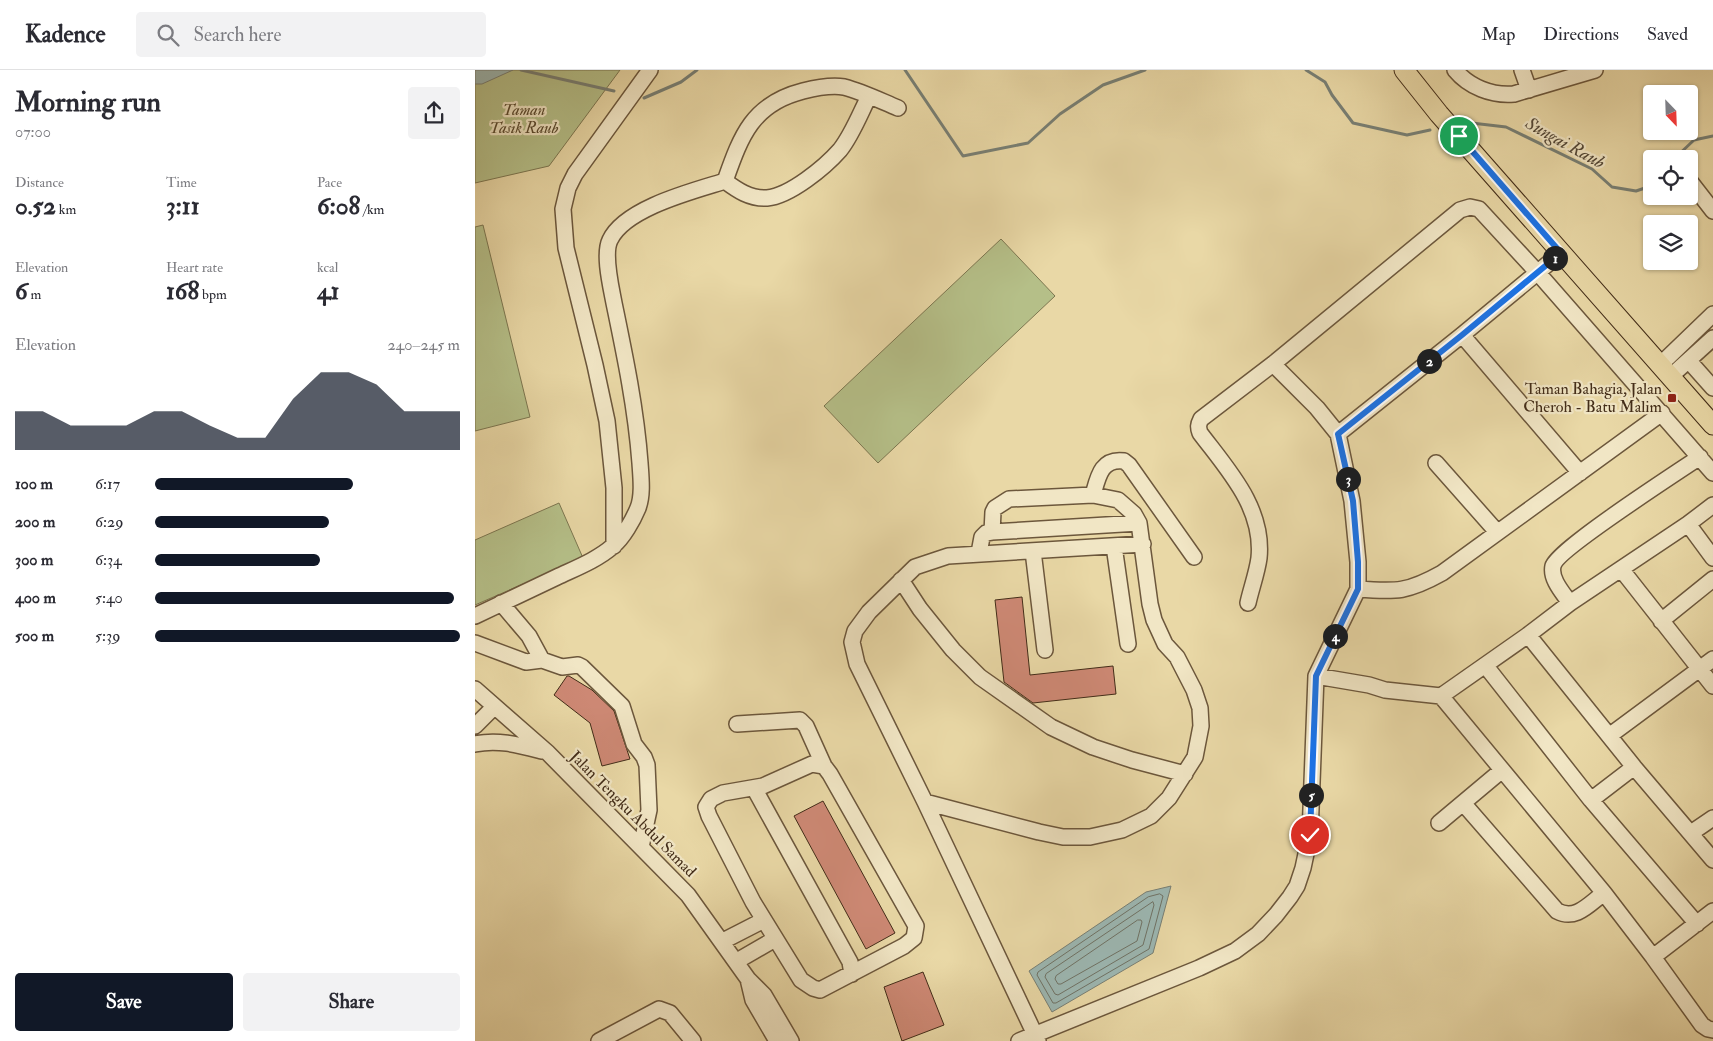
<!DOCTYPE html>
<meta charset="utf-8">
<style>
:root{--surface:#fff;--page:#f2f2f3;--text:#2b2b33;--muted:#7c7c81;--line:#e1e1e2;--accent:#111827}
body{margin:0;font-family:"IM FELL Double Pica",serif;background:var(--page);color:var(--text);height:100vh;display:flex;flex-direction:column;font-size:19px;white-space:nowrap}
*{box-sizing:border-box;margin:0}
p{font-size:16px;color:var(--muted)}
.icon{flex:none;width:28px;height:28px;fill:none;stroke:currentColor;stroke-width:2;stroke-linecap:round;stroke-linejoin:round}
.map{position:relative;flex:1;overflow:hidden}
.drawer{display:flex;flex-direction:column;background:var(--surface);width:475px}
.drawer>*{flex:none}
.needle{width:32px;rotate:157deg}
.fabs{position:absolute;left:1168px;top:15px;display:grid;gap:10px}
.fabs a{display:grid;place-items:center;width:55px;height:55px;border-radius:5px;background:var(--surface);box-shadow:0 1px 4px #0004;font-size:25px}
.pin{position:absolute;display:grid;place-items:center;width:42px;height:42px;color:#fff;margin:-21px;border:2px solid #fff;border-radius:50%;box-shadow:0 1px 5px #0007}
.km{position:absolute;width:25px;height:25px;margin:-12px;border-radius:50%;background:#222;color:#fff;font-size:14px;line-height:25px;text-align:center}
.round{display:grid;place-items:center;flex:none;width:52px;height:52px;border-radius:5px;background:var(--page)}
.overview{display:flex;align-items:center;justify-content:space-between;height:85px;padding:0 15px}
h1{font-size:28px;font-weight:800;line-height:38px}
.stats{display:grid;grid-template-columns:repeat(3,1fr);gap:8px;height:85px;padding:5px 15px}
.stats div{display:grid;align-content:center}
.stats b{font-size:25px;font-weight:800}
.stats small{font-size:14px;font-weight:400}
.stats p{font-size:14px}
.chart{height:140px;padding:10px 15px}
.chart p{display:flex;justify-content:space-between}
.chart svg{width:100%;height:90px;margin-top:5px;fill:var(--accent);opacity:.7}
.cta{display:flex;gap:10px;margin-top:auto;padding:10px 15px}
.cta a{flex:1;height:58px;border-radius:5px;background:var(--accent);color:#fff;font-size:20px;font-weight:800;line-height:58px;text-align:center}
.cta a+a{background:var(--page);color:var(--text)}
ul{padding:0 15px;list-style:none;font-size:16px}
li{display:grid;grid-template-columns:80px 60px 1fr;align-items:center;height:38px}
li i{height:12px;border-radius:6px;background:var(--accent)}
header{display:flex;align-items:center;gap:30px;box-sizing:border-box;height:70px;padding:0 25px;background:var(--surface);border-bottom:1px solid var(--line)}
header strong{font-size:24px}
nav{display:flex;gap:28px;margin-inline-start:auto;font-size:18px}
.search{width:350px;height:45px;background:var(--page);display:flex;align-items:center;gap:12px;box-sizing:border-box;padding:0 18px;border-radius:5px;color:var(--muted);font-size:19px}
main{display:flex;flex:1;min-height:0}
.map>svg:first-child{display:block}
.green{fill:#b5bf88;stroke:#7c7650}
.water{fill:#9cb7b2;stroke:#787f74}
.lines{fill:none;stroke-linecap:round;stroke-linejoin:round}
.shore{stroke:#6f7265;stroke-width:1}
.stream{stroke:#787f74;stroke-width:3}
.building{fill:#ce8975;stroke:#422c18}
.minor-casing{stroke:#6c573c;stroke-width:18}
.major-casing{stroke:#422c18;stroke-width:21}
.minor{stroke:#f1e6c5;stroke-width:15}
.major{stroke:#e9d8a6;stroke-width:19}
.route-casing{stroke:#fff;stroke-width:10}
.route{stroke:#1a73e8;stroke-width:6}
.poi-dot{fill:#8f2418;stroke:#f1e6c5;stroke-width:2}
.labels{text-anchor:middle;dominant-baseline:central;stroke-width:4.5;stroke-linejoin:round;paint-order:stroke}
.park-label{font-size:16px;font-style:italic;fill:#59492e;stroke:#f1e6c5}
.poi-label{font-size:16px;fill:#422c18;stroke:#f1e6c5;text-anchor:end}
.street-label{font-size:16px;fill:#422c18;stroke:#f1e6c5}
.water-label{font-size:18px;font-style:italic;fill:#544837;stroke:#f1e6c5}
</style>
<header>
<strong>Kadence</strong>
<div class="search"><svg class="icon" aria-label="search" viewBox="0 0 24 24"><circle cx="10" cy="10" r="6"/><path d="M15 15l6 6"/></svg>Search here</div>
<nav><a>Map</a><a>Directions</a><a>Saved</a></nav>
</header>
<main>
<section class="drawer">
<div class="overview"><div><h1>Morning run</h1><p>07:00</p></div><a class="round"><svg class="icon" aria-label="share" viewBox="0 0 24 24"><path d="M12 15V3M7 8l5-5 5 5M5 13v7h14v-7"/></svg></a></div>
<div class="stats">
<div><p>Distance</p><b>0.52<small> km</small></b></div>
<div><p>Time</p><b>3:11</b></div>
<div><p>Pace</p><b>6:08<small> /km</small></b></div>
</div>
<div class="stats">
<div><p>Elevation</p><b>6<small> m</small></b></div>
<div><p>Heart rate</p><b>168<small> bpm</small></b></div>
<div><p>kcal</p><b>41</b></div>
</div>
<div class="chart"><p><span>Elevation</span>240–245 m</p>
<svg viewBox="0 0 160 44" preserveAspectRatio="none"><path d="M0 44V25L10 25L20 32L30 32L40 32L50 25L60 25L70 32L80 38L90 38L100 19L110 6L120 6L130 12L140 25L150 25L160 25V44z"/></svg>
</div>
<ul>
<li><b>100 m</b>6:17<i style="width:65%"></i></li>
<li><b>200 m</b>6:29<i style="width:57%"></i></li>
<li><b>300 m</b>6:34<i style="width:54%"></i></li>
<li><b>400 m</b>5:40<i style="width:98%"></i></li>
<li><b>500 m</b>5:39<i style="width:100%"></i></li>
</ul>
<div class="cta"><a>Save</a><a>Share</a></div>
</section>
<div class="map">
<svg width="1238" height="971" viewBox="0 0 1238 971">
<rect width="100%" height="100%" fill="#e9d8a6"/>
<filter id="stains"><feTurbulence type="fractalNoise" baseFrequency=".004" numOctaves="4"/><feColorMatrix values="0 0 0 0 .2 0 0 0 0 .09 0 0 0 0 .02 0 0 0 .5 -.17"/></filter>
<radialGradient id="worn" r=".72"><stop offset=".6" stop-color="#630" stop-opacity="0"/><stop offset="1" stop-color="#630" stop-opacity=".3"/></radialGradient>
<path class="green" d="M0 0H145L74 96 0 113Z
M8 155 55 347 0 361V157Z
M526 169 580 226 403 393 349 336Z
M84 433 108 488 0 535V470Z"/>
<path class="water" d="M0 0H38L7 14H0Z
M696 816 678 883 577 942 554 901 671 822Z"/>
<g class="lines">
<path class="shore" d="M685 824 688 826 674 879 581 933H578L562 905 563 902 673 827Z
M678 832 679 835 668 875 583 925 580 924 570 907 571 904Z
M663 850H666L667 852 662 871 586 914H583L580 909 581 906Z"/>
<path class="stream" d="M46 0 139 21
M430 0 488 86 553 73 585 44 628 15 670 0
M831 0 850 12 857 25 878 53 932 65 955 60
M169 28 206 12 222 0
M988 52 1031 57 1117 99 1137 117 1161 121 1176 116
M1199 89 1219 70 1238 66"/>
</g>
<path class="building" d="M547 527 555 605 638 596 641 624 558 633 529 612 520 530Z
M92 606H94L117 620 139 641 155 689 127 696 115 653 79 625Z
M348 731 420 863 391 879 319 746Z
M448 902 469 955 427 971 409 917Z"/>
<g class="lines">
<defs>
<path id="minor" d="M980 0C994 17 1017 26 1039 24L1120 0
M1047 0 1054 20
M1214 110 1238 141
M250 111C266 66 277 34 328 21 340 18 357 15 369 17 388 22 406 31 423 38
M250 111C262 120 275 129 292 128 315 126 350 97 365 80 377 65 385 44 394 26
M987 265 1105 403
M1214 291 1238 318
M1185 295 1238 244
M1196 306 1238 268
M863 364 987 265 1086 183
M961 393 1022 462
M618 425C623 407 626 388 649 391L654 395 719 487
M1213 454 1238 488
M139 476V418L132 351 120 295 91 178 88 139 93 118 100 104 175 0
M639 476 653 574
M558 481 570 580
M504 483 507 467 511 463 517 462 664 453
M1146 499 1238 616
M426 510 445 539 478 580 505 607 576 657 618 677 657 690 710 704
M883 519C922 522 933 522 967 503L1187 343
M26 533 54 566 67 590
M773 533C776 519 782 503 784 488 789 438 753 400 725 363 723 357 723 355 726 349L798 294 985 140 995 137 1004 139 1063 203 1238 403
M1095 533C1088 523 1075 509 1078 496 1082 480 1204 401 1225 387
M0 546C27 533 55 520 82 507 101 498 122 490 138 476 148 468 158 450 163 438 168 425 166 408 165 393 161 339 150 286 139 233 136 217 128 184 135 170 150 138 218 121 250 111
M1186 551 1238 509
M1053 565 1159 697 1238 790
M0 573 51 592 67 590 87 597 103 595 107 597 147 636 159 674 169 687 172 695 174 740 166 777
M1010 595 1116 730 1222 854
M841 606 894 615 910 620 966 626 1053 565 1095 533 1213 454 1238 435
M0 619 73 683 213 825 273 909 289 925 316 971
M966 626 1129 823 1178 887
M262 654 325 650 331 656 349 696
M0 656 19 637
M1134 666 1238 589
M0 674C23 669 44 675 67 681
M337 694 349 696 355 704 441 856 439 868 429 876 345 920 338 918 326 910 278 832 234 746 231 737 236 729 248 723 288 716Z
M279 718 375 892 377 904
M1116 730 1159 697
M450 732 564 762 588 767H615L647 760 676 746 694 728 720 687 726 656 725 638 719 620 702 587 690 574 679 550 675 534 664 453 659 444 643 430 618 425 534 429 520 438 518 442 517 462
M988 733 1082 841C1101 851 1114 834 1129 823
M964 753 1026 701
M1216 763 1238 748
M1238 841 1178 887 1227 955 1233 959 1238 960
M248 871 289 850
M262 891 300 869
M273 909 278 930 302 971
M124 971 184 939 195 943 218 971
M544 971 724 898 760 881 783 864 801 845 815 827 822 816 828 798 835 765 841 606 883 519V492L877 431 863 364 842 338 798 294
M563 971 450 732 382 594 377 572 380 561 394 542 440 497 473 486 668 474"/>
<path id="major" d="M929 0 964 44 1238 355"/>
</defs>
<use href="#minor" class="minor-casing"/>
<use href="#major" class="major-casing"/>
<use href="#minor" class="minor"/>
<use href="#major" class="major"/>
</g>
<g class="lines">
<defs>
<path id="route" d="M835 765 841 606 883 519V492L878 431 863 364 987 265 1086 183 984 66"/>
</defs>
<use href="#route" class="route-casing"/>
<use href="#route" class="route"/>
</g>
<rect class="poi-dot" x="1192" y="323" width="10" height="10" rx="2.5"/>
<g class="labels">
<g class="park-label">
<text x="49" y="40">Taman<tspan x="49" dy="18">Tasik Raub</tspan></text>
</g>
<g class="poi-label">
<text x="1187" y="319">Taman Bahagia, Jalan<tspan x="1187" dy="18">Cheroh - Batu Malim</tspan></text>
</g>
<g class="street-label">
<text transform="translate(158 744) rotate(45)">Jalan Tengku Abdul Samad</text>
</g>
<g class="water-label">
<text transform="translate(1090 73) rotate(29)">Sungai Raub</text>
</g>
</g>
<rect width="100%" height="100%" filter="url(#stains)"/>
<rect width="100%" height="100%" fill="url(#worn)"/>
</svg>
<div class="fabs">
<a><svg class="needle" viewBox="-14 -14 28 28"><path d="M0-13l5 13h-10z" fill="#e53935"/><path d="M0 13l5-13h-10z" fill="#7c7c81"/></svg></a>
<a><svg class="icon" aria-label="locate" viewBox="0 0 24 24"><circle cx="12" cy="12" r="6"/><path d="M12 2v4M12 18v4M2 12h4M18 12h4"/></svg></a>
<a><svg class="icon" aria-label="layers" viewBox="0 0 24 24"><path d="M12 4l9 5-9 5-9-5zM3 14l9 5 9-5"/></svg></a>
</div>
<div class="pin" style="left:984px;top:66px;background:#1e9e55"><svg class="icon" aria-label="arrive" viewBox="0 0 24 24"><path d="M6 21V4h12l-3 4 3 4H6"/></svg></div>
<div class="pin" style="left:835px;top:765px;background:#d93025"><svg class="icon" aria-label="check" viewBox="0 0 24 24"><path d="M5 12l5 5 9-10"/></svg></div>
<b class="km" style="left:1080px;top:188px">1</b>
<b class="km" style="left:954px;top:291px">2</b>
<b class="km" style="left:873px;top:409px">3</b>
<b class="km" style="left:860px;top:566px">4</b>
<b class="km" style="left:836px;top:725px">5</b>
</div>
</main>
